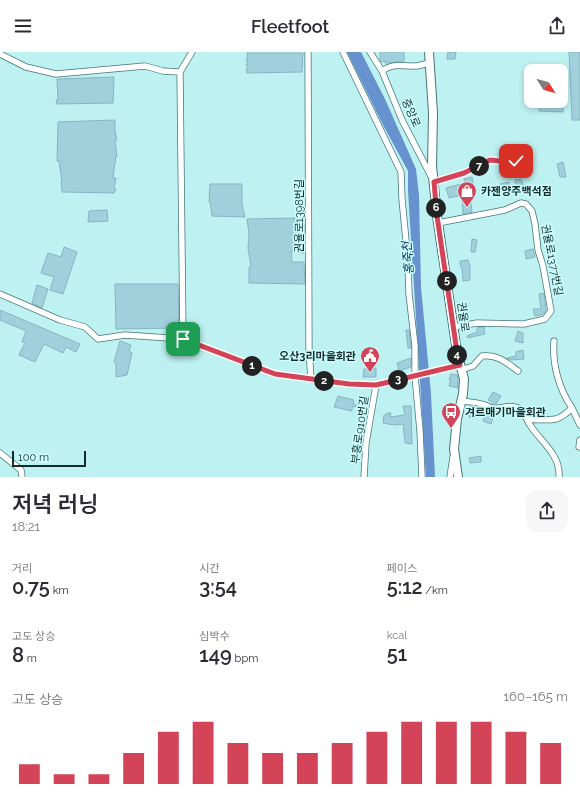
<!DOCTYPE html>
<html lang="ko">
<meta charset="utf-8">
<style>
:root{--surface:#fff;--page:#f7f7f7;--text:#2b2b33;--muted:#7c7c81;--accent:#d44459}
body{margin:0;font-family:Raleway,"Noto Sans KR",sans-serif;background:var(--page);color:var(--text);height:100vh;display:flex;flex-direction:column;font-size:15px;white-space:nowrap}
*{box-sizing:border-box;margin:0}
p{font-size:13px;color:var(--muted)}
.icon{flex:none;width:22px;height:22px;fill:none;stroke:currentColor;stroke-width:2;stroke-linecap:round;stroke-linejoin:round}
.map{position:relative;height:425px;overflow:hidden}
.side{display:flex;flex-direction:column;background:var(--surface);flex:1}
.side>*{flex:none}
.needle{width:26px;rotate:127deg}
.controls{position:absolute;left:524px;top:12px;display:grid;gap:8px}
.controls a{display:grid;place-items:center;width:44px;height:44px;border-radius:8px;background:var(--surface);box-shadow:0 2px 6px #0003;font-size:20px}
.scale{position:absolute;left:12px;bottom:10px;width:74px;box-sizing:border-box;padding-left:4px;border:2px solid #162a2a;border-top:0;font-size:11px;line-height:14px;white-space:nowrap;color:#162a2a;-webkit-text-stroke:3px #cbffff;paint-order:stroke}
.pin{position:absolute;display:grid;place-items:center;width:34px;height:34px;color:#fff;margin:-17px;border-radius:8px;box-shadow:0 2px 6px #0006}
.km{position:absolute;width:20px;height:20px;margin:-10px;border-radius:50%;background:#222;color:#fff;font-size:11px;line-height:20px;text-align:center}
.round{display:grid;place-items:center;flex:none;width:42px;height:42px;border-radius:12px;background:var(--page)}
.overview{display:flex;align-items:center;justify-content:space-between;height:68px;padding:0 12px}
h1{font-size:22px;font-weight:600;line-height:30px}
.stats{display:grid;grid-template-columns:repeat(3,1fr);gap:6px;height:68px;padding:4px 12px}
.stats div{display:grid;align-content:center}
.stats b{font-size:20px;font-weight:600}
.stats small{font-size:11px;font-weight:400}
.stats p{font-size:11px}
.chart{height:112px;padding:8px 12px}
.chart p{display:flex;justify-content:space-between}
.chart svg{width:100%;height:72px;margin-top:4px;stroke:var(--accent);stroke-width:6}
header{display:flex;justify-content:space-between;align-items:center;height:52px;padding:0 12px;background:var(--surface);font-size:18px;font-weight:600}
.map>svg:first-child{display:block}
.water{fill:#6693cf}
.building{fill:#a1d0dd;stroke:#86b5c1}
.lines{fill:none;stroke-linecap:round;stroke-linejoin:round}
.street-casing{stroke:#467676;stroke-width:7}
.secondary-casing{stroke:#467676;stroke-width:10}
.street{stroke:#fff;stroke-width:5.5}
.secondary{stroke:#fff;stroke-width:8}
.route-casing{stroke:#fff;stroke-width:8}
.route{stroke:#d44459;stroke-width:5}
.labels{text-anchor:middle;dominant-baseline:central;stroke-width:3;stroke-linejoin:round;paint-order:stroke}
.street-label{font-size:11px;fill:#162a2a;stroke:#cbffff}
.poi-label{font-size:11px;font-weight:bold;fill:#162a2a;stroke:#cbffff;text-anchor:start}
.water-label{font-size:12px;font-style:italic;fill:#0c2b52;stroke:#cbffff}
</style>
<header><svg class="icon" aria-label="menu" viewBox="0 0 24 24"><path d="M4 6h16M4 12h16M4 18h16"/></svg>Fleetfoot<svg class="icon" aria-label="share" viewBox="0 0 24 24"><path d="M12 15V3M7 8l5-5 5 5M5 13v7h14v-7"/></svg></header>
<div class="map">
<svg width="580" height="425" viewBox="0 0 580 425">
<rect width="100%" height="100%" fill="#bef1f1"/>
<path class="water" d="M347 0H361L385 47 416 117 419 143 421 235 431 342 435 425H426L408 139V119L382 71Z"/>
<path class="building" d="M380 0H404V9L385 11V9L381 10 380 8Z
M448 0H456L455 7H447Z
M569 0H580V68H572Z
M247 1H303L302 20 247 21 246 17H248L246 12H248L246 7H248Z
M114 25 113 51 57 52 56 48H58L57 27Z
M540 49H563V60L539 59Z
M115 68V79L117 88H115L117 105H115L116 110H115L113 126H116L114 137H116L114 141 62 140 61 130H62L59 109H57L58 70Z
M563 110 566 125H560L557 112Z
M472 125 475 143 470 144 472 160 463 162 462 143 449 146 446 136 465 131 464 127Z
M521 127 524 135 516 137 515 128Z
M509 130V139H501L500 132Z
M210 132H242V152L245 165 212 164 210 150H209Z
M107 158 108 169 88 170 89 159Z
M295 166V172H304V201L291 200 292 210H304L305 232 249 231V215H251L248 196 249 182 247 167Z
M472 187 477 188 475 200H471Z
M64 195 77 200 63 242 50 238 54 225 41 221 48 201 61 205Z
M533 197 535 205 526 207 525 199Z
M468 208 470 214V228L463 229 462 216H461L460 209Z
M115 232H178L179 276 116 277Z
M37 233 48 237 42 256 32 251Z
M544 241 546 258 544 262 535 264 533 257H541L539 242Z
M0 258 80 292 76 300 66 295 63 301 44 292 35 310 19 303 25 291 22 290 26 279 0 268Z
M468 260V268L461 269 459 263Z
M479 275H484L485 282 468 286 467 284 477 280V276Z
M406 278H409L411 296H408Z
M518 279 523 281V291L515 289Z
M120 289 131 293 129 299 132 301 127 323 116 325V311L114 310Z
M523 298 524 307 511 308 507 306 516 304V300Z
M411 306V315L399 319 397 311Z
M376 316V325H363L364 317Z
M451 322 457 323 458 328V336L449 334 451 328H449Z
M493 340 501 344 496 352 488 348Z
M338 344 354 348 353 351 358 354 352 355V359L334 355Z
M403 354H411L412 392 405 391 403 372 394 373 383 371 384 363H386L387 361H391L390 365 405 363Z
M470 354 478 355 475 366 469 365Z
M486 358 495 360 491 372 483 369Z
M481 404V410L470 411 469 406Z"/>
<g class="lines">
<defs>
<path id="street" d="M308 0 309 298 311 327
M343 0 401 120 402 147 408 210 409 242 415 294V324L420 379 422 425
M370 0 382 19 402 68 434 130 464 121 489 108 510 110 516 109
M0 2 26 15 56 22 145 14 163 19 180 20
M382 19C394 10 403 15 417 14 421 13 425 12 430 11
M438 171 505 158 521 151 526 152 532 159 535 172 538 198 543 214 551 259 545 267 524 272 477 271 453 275
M0 242 60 268 85 275 98 287 125 283 183 287 275 322 349 332 376 333 460 313
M183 287 180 20 192 0
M461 318 473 314 482 304C497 302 506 310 518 319
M461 349C469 350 477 350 485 353 488 354 491 356 494 356 499 357 508 353 515 355 523 356 526 367 530 373 540 389 561 403 559 425
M572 356 580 373
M527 367C532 368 552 368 556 367 563 365 568 360 572 356 559 337 552 312 554 289
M579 395 580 388
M0 401 21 418 22 425
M364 425 366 391 376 333
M450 425 453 405"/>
<path id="secondary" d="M429 0 433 61 432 114 437 164 457 300 464 327 463 342 457 367 454 397 458 425"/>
</defs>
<use href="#street" class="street-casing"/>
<use href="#secondary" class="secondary-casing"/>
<use href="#street" class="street"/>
<use href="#secondary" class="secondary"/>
</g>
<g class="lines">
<defs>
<path id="route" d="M183 287 275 322 349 332 376 333 460 313 457 300 437 164 434 130 464 121 490 108 510 110 516 109"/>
</defs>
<use href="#route" class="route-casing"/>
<use href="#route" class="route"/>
</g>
<defs>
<symbol id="shop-pin" viewBox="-11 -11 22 30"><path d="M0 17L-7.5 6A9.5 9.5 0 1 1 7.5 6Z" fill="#d44459" stroke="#cbffff"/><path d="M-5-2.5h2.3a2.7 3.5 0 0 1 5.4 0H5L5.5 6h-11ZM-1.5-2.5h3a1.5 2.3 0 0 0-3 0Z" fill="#fff"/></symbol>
<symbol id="civic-pin" viewBox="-11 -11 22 30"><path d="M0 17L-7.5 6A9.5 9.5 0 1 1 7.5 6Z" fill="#d44459" stroke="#cbffff"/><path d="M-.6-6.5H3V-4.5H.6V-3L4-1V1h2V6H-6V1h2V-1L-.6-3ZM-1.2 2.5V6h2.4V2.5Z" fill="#fff"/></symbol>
<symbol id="bus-pin" viewBox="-11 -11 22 30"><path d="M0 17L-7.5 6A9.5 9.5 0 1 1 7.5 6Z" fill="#d44459" stroke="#cbffff"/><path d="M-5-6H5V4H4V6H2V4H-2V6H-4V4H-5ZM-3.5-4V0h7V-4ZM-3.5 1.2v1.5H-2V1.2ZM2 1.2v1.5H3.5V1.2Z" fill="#fff"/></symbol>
</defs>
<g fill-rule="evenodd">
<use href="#shop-pin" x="456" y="128" width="22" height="30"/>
<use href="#civic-pin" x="359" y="293" width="22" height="30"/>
<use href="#bus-pin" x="440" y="349" width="22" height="30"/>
</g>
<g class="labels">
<g class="street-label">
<text transform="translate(411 61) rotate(66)">중앙로</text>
<text transform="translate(299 164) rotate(-90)">권율로1398번길</text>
<text transform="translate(552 208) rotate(79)">권율로1377번길</text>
<text transform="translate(463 265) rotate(82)">권율로</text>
<text transform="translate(360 378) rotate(-82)">부흥로910번길</text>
</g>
<g class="poi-label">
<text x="481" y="139">카젠양주백석점</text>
<text x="356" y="304" text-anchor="end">오산3리마을회관</text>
<text x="465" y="360">겨르매기마을회관</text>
</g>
<g class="water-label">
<text transform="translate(408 206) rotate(-94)">홍죽천</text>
</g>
</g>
</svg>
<div class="controls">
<a><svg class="needle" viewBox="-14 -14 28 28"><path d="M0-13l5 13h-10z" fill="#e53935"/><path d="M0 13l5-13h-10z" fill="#7c7c81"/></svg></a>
</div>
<div class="scale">100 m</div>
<div class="pin" style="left:183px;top:287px;background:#1e9e55"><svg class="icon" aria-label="arrive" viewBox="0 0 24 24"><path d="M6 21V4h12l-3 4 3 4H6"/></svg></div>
<div class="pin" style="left:516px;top:109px;background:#d93025"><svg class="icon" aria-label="check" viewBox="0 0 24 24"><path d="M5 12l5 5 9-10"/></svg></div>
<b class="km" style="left:252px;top:314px">1</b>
<b class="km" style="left:324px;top:329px">2</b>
<b class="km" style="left:398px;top:328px">3</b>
<b class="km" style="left:457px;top:303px">4</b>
<b class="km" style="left:447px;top:229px">5</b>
<b class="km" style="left:436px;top:156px">6</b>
<b class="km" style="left:479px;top:114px">7</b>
</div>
<section class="side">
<div class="overview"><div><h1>저녁 러닝</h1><p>18:21</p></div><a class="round"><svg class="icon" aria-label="share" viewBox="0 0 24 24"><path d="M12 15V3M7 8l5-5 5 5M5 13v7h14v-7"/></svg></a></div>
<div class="stats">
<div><p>거리</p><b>0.75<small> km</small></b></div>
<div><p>시간</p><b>3:54</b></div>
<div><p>페이스</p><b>5:12<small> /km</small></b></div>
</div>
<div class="stats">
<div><p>고도 상승</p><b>8<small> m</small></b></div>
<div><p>심박수</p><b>149<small> bpm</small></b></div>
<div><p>kcal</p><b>51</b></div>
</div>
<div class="chart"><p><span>고도 상승</span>160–165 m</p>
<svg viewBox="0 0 160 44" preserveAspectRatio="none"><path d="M5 44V32M15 44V38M25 44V38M35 44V25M45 44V12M55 44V6M65 44V19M75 44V25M85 44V25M95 44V19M105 44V12M115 44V6M125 44V6M135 44V6M145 44V12M155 44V19"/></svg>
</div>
</section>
